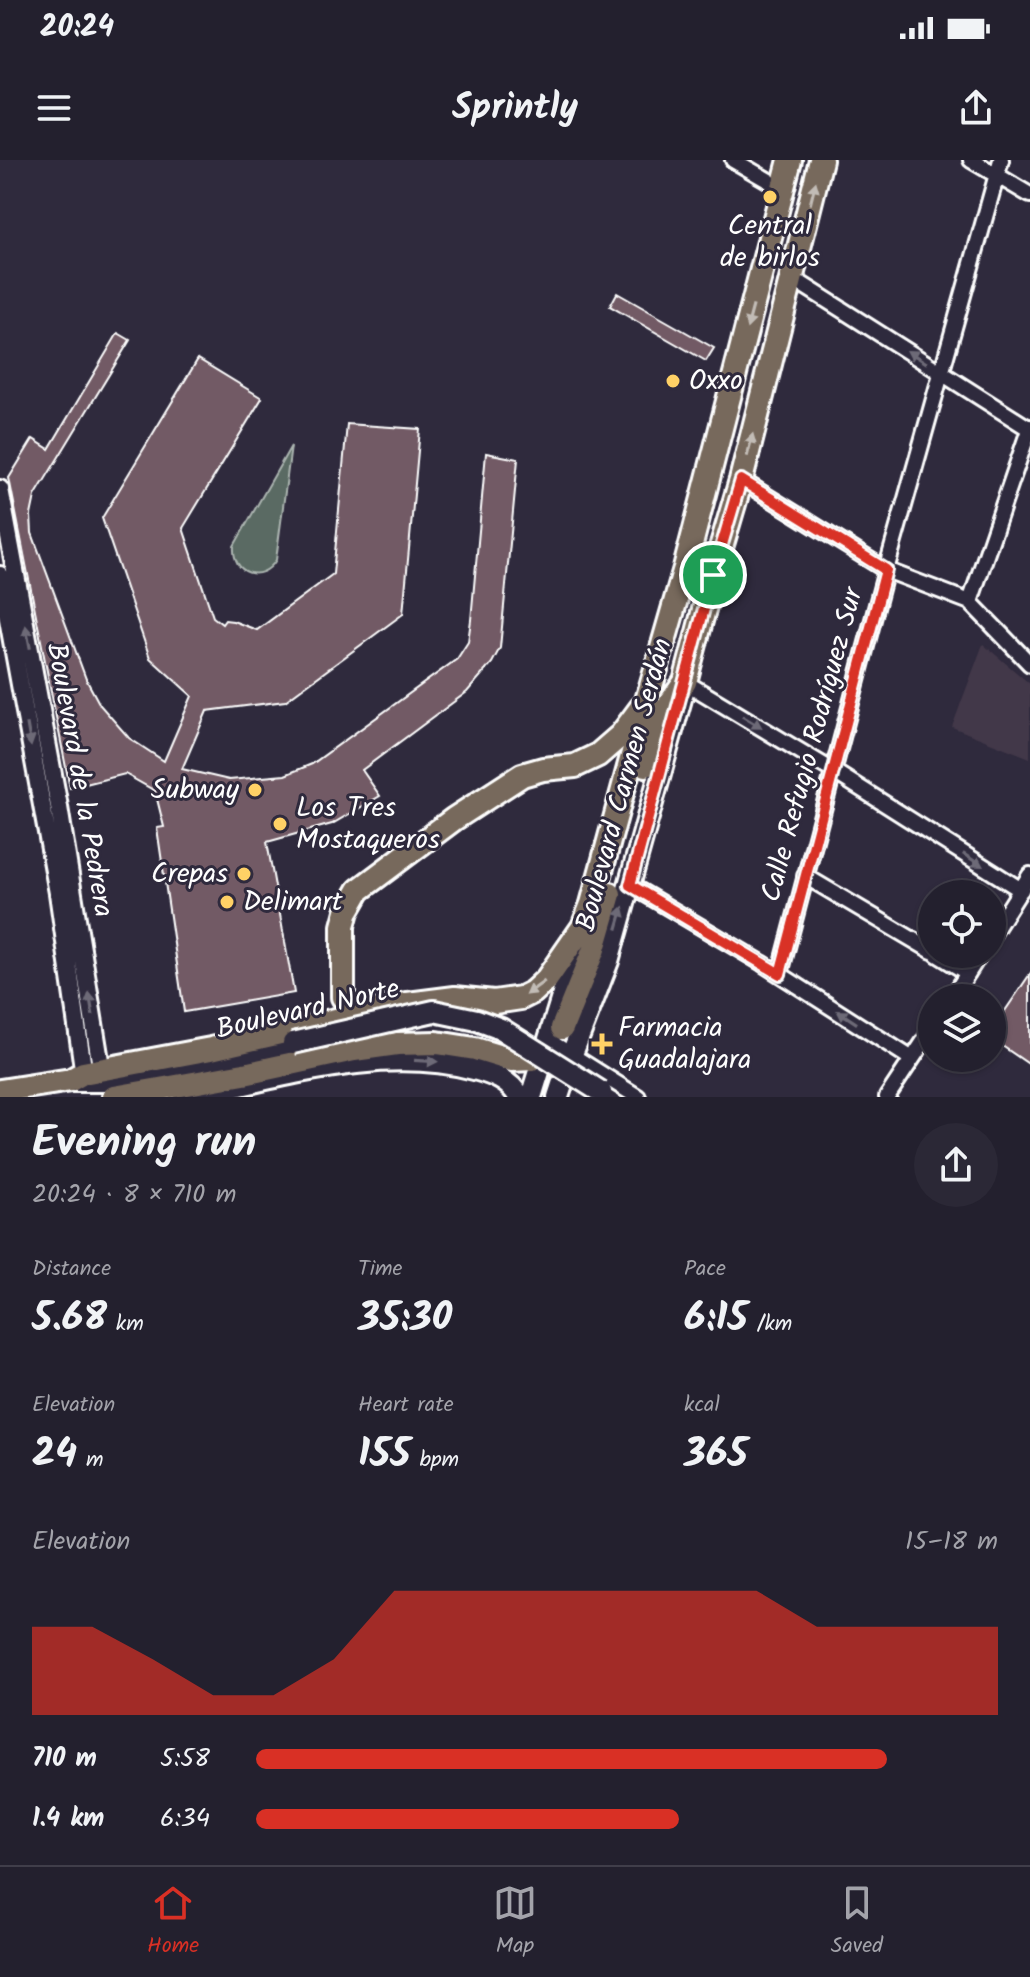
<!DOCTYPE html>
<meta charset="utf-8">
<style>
:root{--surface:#23202e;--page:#2b2836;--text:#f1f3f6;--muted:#a3a3aa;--line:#403e4a;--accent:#d93025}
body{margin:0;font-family:Kalam,sans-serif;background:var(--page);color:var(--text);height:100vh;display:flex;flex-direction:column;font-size:30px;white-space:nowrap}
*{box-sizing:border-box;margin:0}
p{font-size:26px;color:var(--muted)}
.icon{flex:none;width:44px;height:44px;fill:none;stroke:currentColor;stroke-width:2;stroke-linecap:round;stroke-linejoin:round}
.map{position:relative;height:937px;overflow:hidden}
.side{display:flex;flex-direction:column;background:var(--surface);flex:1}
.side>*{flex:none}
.controls{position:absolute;left:918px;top:720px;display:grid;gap:16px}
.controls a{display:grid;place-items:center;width:88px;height:88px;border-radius:50%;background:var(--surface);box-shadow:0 2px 6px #0004,0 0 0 2px var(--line);font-size:40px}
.pin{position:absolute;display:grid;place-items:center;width:68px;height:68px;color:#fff;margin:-34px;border:4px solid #fff;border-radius:50%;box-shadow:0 2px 8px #0007}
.round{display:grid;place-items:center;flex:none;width:84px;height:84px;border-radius:42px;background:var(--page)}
.overview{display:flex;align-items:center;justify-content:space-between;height:136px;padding:0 32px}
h1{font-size:44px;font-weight:700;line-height:60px}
.metrics{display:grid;grid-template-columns:repeat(3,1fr);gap:12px;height:136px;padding:8px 32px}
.metrics div{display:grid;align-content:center}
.metrics b{font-size:40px;font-weight:700}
.metrics small{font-size:22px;font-weight:400}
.metrics p{font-size:22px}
.chart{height:224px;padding:16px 32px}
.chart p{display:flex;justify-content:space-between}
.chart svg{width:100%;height:144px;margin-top:8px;fill:var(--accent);opacity:.7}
ul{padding:0 32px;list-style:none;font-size:26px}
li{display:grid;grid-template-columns:128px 96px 1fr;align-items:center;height:60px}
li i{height:20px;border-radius:10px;background:var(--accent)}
.status{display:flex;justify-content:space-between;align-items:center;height:56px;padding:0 40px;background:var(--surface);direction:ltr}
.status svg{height:22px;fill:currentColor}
header{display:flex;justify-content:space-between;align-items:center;height:104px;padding:0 32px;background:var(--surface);font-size:36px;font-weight:700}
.tab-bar{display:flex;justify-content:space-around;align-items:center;height:112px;border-top:2px solid var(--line);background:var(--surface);font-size:22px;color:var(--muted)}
.tab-bar a{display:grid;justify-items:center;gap:4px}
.tab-bar .current{color:var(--accent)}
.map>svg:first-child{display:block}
.built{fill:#433849}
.green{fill:#5a6b63;stroke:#acb5b1;stroke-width:2}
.building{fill:#725a65;stroke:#fff;stroke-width:2}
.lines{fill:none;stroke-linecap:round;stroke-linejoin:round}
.secondary-tunnel{stroke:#443f50;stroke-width:20;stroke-dasharray:20 10;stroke-linecap:butt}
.minor-casing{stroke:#fff;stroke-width:20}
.tertiary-casing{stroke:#fff;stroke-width:22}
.secondary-casing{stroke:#fff;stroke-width:26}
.primary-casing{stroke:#fff;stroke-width:28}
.minor{stroke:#2f2a3d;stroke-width:14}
.tertiary{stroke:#2f2a3d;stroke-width:16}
.secondary{stroke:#2f2a3d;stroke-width:20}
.primary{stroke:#77695c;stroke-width:22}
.secondary-bridge-casing{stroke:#fff;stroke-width:26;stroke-linecap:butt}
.secondary-bridge{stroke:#2f2a3d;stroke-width:20}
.oneway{fill:#c2bcb6}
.oneway2{fill:#6d6a77}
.route-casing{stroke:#fff;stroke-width:16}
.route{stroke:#d93025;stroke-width:10}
.poi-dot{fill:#ffd166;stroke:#2f2a3d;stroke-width:3}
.labels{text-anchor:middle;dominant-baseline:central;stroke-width:6;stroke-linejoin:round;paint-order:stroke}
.poi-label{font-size:28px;fill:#fff;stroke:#2f2a3d;text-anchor:start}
.street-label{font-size:28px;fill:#fff;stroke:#2f2a3d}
</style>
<div class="status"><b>20:24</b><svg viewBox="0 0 49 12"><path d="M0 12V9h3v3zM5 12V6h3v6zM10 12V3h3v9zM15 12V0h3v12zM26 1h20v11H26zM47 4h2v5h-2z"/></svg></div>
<header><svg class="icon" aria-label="menu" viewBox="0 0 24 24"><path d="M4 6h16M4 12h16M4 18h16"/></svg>Sprintly<svg class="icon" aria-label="share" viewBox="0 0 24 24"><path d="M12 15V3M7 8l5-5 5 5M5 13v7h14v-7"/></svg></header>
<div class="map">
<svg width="1030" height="937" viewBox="0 0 1030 937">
<rect width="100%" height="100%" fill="#2f2a3d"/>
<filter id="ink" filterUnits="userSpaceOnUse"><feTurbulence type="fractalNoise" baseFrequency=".0125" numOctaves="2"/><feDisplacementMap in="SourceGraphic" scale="16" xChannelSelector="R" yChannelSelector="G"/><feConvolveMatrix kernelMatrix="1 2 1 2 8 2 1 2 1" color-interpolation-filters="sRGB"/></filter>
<g filter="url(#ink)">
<path class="built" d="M983 484 1030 524V598L952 567Z"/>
<path class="green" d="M291 286 276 400C261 424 232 414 234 386Z"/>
<path class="building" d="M617 133 714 188 706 201 610 146Z
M118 173 130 180 35 336 31 355 32 373 86 519 100 545 129 578 164 601 192 536 150 498 102 358 198 199 262 238 183 368 213 457 222 464 225 460 233 461 257 470 333 414 347 264 420 269 403 454 285 541 207 551 182 609 229 620 285 615 312 604 457 499 468 482 471 460 486 293 518 299 500 488 492 503 467 532 362 610 380 636 332 664 267 682 294 833 184 852 157 668 164 667 155 631 125 614 70 628 9 318 33 279 49 289Z
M1030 814V905L992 879V870Z"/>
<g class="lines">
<path class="secondary-tunnel" d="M525 917 559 937"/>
<defs>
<path id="minor" d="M733 0 783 29
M971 0 1030 35
M792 118 1030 269
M741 320 886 410 970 442 1030 504
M970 442 1030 267
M685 522 833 611 1021 730
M805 716 932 791
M630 725 762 803 912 899
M992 775 1030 715
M937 794 968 813
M780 814 886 410 1001 0
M952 838 980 794
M549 881 638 937
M887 937 932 869"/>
<path id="tertiary" d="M0 329 58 641 103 919
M0 415 58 733 85 922"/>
<path id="secondary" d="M73 921H104L211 903 293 883
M184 937C278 919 378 884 474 909 492 914 510 920 519 937
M531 937 582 773
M558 937 572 894 608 801 684 528"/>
<path id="primary" d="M646 605 653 579 664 552 685 522 713 415 741 320 821 0
M343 837V766L347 751 359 730 454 659 522 615 543 609 575 606 598 595 621 575 641 548
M562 868 594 789 610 734
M0 931 71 920 83 913 211 889 400 845 455 838 494 842 521 838 533 832 547 819 583 767 592 744 648 537 685 408 790 0
M114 937 244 914 354 890 397 884 437 883 475 889 511 900 532 899"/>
</defs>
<use href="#minor" class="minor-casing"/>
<use href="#tertiary" class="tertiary-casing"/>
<use href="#secondary" class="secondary-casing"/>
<use href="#primary" class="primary-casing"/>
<use href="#minor" class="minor"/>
<use href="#tertiary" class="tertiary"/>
<use href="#secondary" class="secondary"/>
<use href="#primary" class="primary"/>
<defs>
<path id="secondary-bridge" d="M293 883 434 851 477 860 501 869 601 932"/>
</defs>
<use href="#secondary-bridge" class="secondary-bridge-casing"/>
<use href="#secondary-bridge" class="secondary-bridge"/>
</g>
<defs><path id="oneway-solid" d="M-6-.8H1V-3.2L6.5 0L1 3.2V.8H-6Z" transform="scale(2)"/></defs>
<g class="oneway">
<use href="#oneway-solid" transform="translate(813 33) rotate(-76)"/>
<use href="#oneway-solid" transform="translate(750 157) rotate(105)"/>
<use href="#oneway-solid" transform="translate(750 285) rotate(-76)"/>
<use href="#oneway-solid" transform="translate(535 828) rotate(144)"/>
</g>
<g class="oneway2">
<use href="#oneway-solid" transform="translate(917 197) rotate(-148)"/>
<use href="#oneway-solid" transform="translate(28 477) rotate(-101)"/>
<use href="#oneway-solid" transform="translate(752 562) rotate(31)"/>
<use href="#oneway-solid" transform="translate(29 575) rotate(80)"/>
<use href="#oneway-solid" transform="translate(973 700) rotate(32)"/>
<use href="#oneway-solid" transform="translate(620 758) rotate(-74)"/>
<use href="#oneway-solid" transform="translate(91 844) rotate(-99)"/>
<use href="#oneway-solid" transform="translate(847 857) rotate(-147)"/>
<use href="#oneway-solid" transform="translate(426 901) rotate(3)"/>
</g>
</g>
<g class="lines" filter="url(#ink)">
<defs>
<path id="route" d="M741 320 886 410 780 814 630 725 713 415Z"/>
</defs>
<use href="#route" class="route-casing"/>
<use href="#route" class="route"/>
</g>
<g class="poi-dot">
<circle cx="770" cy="37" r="8"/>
<circle cx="673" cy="221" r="8"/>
<circle cx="255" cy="630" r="8"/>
<circle cx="280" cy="664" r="8"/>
<circle cx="244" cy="714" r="8"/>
<circle cx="227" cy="742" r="8"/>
<path d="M598 872h8v8h8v8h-8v8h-8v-8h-8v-8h8z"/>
</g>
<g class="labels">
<g class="poi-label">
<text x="770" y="66" text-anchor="middle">Central<tspan x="770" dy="32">de birlos</tspan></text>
<text x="689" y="221">Oxxo</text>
<text x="239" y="630" text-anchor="end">Subway</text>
<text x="296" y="648">Los Tres<tspan x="296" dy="32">Mostaqueros</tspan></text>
<text x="228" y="714" text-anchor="end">Crepas</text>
<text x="243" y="742">Delimart</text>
<text x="618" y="868">Farmacia<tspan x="618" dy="32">Guadalajara</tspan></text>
</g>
<g class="street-label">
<text transform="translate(813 585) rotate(-75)">Calle Refugio Rodríguez Sur</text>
<text transform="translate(79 620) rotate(80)">Boulevard de la Pedrera</text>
<text transform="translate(625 625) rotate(-75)">Boulevard Carmen Serdán</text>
<text transform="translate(308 850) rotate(-13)">Boulevard Norte</text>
</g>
</g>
</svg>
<div class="controls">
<a><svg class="icon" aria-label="locate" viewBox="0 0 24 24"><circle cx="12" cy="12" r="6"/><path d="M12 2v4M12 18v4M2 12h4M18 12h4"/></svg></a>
<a><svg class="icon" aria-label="layers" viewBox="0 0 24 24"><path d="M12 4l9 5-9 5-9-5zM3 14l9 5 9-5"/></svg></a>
</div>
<div class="pin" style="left:713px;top:415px;background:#1e9e55"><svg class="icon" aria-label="arrive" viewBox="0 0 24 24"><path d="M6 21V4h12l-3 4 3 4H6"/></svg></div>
</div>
<section class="side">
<div class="overview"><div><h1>Evening run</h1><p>20:24 · 8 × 710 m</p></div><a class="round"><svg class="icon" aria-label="share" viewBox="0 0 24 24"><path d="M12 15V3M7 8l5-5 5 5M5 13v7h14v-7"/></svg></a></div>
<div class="metrics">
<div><p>Distance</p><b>5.68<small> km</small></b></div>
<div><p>Time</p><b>35:30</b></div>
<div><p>Pace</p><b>6:15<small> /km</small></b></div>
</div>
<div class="metrics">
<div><p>Elevation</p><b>24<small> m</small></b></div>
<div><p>Heart rate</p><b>155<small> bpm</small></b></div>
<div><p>kcal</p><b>365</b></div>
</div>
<div class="chart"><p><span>Elevation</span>15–18 m</p>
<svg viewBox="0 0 160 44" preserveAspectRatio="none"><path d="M0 44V17L10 17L20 27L30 38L40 38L50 27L60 6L70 6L80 6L90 6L100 6L110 6L120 6L130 17L140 17L150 17L160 17V44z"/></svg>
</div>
<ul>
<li><b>710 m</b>5:58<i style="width:85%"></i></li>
<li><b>1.4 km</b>6:34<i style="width:57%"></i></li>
</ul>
</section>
<nav class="tab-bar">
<a class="current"><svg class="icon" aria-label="home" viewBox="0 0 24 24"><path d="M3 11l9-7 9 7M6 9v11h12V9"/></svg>Home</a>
<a><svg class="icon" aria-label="map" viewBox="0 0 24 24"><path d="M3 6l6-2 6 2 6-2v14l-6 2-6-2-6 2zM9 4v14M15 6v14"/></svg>Map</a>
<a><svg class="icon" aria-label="saved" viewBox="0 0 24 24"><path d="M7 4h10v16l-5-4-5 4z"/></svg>Saved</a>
</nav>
